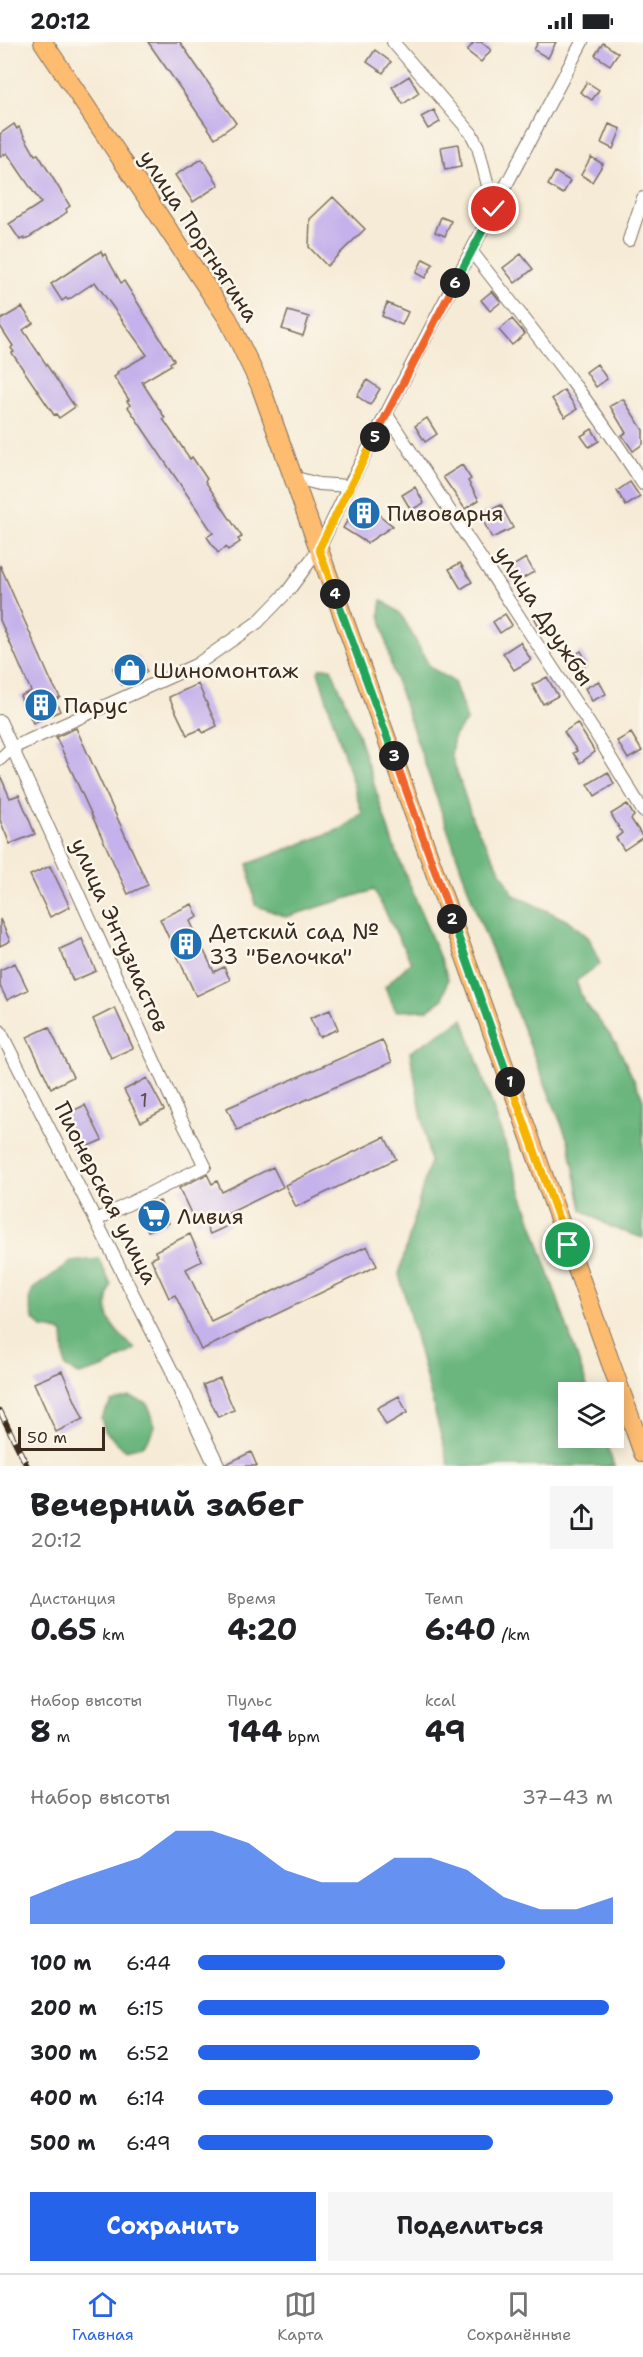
<!DOCTYPE html>
<html lang="ru">
<meta charset="utf-8">
<style>
:root{--surface:#fff;--page:#f6f6f6;--text:#202124;--muted:#757577;--line:#e0e0e0;--accent:#2563eb}
body{margin:0;font-family:"Shantell Sans",sans-serif;background:var(--page);color:var(--text);height:100vh;display:flex;flex-direction:column;font-size:22px;white-space:nowrap}
*{box-sizing:border-box;margin:0}
p{font-size:20px;color:var(--muted)}
.icon{flex:none;width:33px;height:33px;fill:none;stroke:currentColor;stroke-width:2;stroke-linecap:round;stroke-linejoin:round}
.map{position:relative;height:1424px;overflow:hidden}
.side{display:flex;flex-direction:column;background:var(--surface);flex:1}
.side>*{flex:none}
.controls{position:absolute;left:558px;top:1340px;display:grid;gap:12px}
.controls a{display:grid;place-items:center;width:66px;height:66px;border-radius:0px;background:var(--surface);box-shadow:0 3px 15px #0003;font-size:30px}
.scale{position:absolute;left:18px;bottom:15px;width:87px;box-sizing:border-box;padding-left:6px;border:3px solid #3b2a1e;border-top:0;font-size:16px;line-height:21px;white-space:nowrap;color:#3b2a1e;-webkit-text-stroke:4px #fbf7ec;paint-order:stroke}
.pin{position:absolute;display:grid;place-items:center;width:51px;height:51px;color:#fff;margin:-26px;border:3px solid #fff;border-radius:50%;box-shadow:0 2px 6px #0007}
.km{position:absolute;width:30px;height:30px;margin:-15px;border-radius:50%;background:#222;color:#fff;font-size:16px;line-height:30px;text-align:center}
.round{display:grid;place-items:center;flex:none;width:63px;height:63px;border-radius:0px;background:var(--page)}
.head{display:flex;align-items:center;justify-content:space-between;height:102px;padding:0 30px}
h1{font-size:33px;font-weight:700;line-height:45px}
.stats{display:grid;grid-template-columns:repeat(3,1fr);gap:9px;height:102px;padding:6px 30px}
.stats div{display:grid;align-content:center}
.stats b{font-size:30px;font-weight:700}
.stats small{font-size:16px;font-weight:400}
.stats p{font-size:16px}
.chart{height:168px;padding:12px 30px}
.chart p{display:flex;justify-content:space-between}
.chart svg{width:100%;height:108px;margin-top:6px;fill:var(--accent);opacity:.7}
.button{display:flex;gap:12px;margin-top:auto;padding:12px 30px}
.button a{flex:1;height:69px;border-radius:0px;background:var(--accent);color:#fff;font-size:24px;font-weight:700;line-height:69px;text-align:center}
.button a+a{background:var(--page);color:var(--text)}
ul{padding:0 30px;list-style:none;font-size:20px}
li{display:grid;grid-template-columns:96px 72px 1fr;align-items:center;height:45px}
li i{height:15px;border-radius:8px;background:var(--accent)}
.status{display:flex;justify-content:space-between;align-items:center;height:42px;padding:0 30px;background:var(--surface);direction:ltr}
.status svg{height:16px;fill:currentColor}
.menu{display:flex;justify-content:space-around;align-items:center;height:84px;border-top:2px solid var(--line);background:var(--surface);font-size:16px;color:var(--muted)}
.menu a{display:grid;justify-items:center;gap:3px}
.menu .on{color:var(--accent)}
.map>svg:first-child{display:block}
.forest{fill:#6bb67e;stroke:#53704e;stroke-width:1.5}
.building{fill:#c5b1eb}
.lines{fill:none;stroke-linecap:round;stroke-linejoin:round}
.minor-casing{stroke:#7c6e5e;stroke-width:14}
.tertiary-casing{stroke:#7c6e5e;stroke-width:17}
.primary-casing{stroke:#7c6e5e;stroke-width:20}
.minor{stroke:#fff;stroke-width:12}
.tertiary{stroke:#fff;stroke-width:15}
.primary{stroke:#fdbc70;stroke-width:18}
.rail-casing{stroke:#3b2a1e;stroke-width:6}
.rail{stroke:#fbf7ec;stroke-width:4;stroke-dasharray:11;stroke-linecap:butt}
.split-1-casing{stroke:#fff;stroke-width:12}
.split-2-casing{stroke:#fff;stroke-width:12}
.split-3-casing{stroke:#fff;stroke-width:12}
.split-4-casing{stroke:#fff;stroke-width:12}
.split-5-casing{stroke:#fff;stroke-width:12}
.split-6-casing{stroke:#fff;stroke-width:12}
.split-7-casing{stroke:#fff;stroke-width:12}
.split-1{stroke:#f5b400;stroke-width:8}
.split-2{stroke:#22a559;stroke-width:8}
.split-3{stroke:#f0652b;stroke-width:8}
.split-4{stroke:#22a559;stroke-width:8}
.split-5{stroke:#f5b400;stroke-width:8}
.split-6{stroke:#f0652b;stroke-width:8}
.split-7{stroke:#22a559;stroke-width:8}
.labels{text-anchor:middle;dominant-baseline:central;stroke-width:5;stroke-linejoin:round;paint-order:stroke}
.number-label{font-size:20px;fill:#5e4c51}
.street-label{font-size:22px;fill:#3b2a1e;stroke:#fbf7ec}
.poi-label{font-size:22px;fill:#3b2a1e;stroke:#fbf7ec;text-anchor:start}
</style>
<div class="status"><b>20:12</b><svg viewBox="0 0 49 12"><path d="M0 12V9h3v3zM5 12V6h3v6zM10 12V3h3v9zM15 12V0h3v12zM26 1h20v11H26zM47 4h2v5h-2z"/></svg></div>
<div class="map">
<svg width="643" height="1424" viewBox="0 0 643 1424">
<rect width="100%" height="100%" fill="#fbf7ec"/>
<filter id="ink" filterUnits="userSpaceOnUse"><feTurbulence type="fractalNoise" baseFrequency=".0167" numOctaves="2"/><feDisplacementMap in="SourceGraphic" scale="12" xChannelSelector="R" yChannelSelector="G"/><feConvolveMatrix kernelMatrix="1 2 1 2 8 2 1 2 1" color-interpolation-filters="sRGB"/></filter>
<filter id="wash" filterUnits="userSpaceOnUse"><feTurbulence type="fractalNoise" baseFrequency=".008" numOctaves="4" result="noise"/><feDisplacementMap in="SourceGraphic" scale="24" xChannelSelector="R" yChannelSelector="G"/><feGaussianBlur stdDeviation="1.35" result="paint"/><feColorMatrix in="noise" values="0 0 0 0 0 0 0 0 0 0 0 0 0 0 0 0 0 1.4 0 .05"/><feComposite in="paint" operator="in"/></filter>
<g filter="url(#wash)">
<rect width="100%" height="100%" fill="#f6ebd6"/>
<path class="forest" d="M382 558 401 572 430 625 454 640 467 678 454 694 451 712 473 779 514 853 570 880 589 896 600 922 576 939 583 958 616 1001 643 1057V1196L613 1186 582 1168 569 1101 477 872 392 627 380 572Z
M320 626H331L355 683 393 802 448 936 443 957 427 968 396 969 385 945 411 920 374 848 286 875 255 863 248 822 343 786 362 771 318 629Z
M463 977 589 1350H568V1395H604L614 1424H449L399 1232 430 1119 410 1010Z
M99 1217 111 1243C101 1278 111 1284 135 1307L105 1325 80 1333 65 1325 63 1291 52 1287 42 1286 33 1276 29 1258 33 1247 71 1220Z
M129 1355 147 1361C156 1381 158 1388 142 1404L125 1408 105 1389 101 1376 111 1360Z"/>
<g id="blocks">
<path class="building" d="M148 0H180L236 81 215 96Z
M474 0H481L491 8 481 20 467 9Z
M538 0H556L548 16 534 8Z
M603 1 618 11 610 23 595 13Z
M375 8 391 20 383 31 367 20Z
M409 34 419 51 403 62 392 45Z
M587 40 599 48 592 58 580 50Z
M434 68 440 80 428 87 421 75Z
M14 82 17 87 19 85 35 113 38 112 70 164 66 167 67 170 56 178 25 198 24 196 20 198 9 182 41 161 7 111 0 115V92Z
M609 82 621 87 613 107 601 101Z
M458 102 461 125 445 128 441 105Z
M591 115 603 122 592 140 581 133Z
M202 117 219 143 193 160 175 133Z
M555 130 570 139 563 152 548 143Z
M333 155 365 187 327 224 309 205 310 177Z
M441 175 451 179 445 194 435 190Z
M101 209 103 214 105 212 121 241 124 239 174 318 170 321 171 323 142 340 165 376 163 377 190 417 192 415 207 437 205 439 242 495 238 497 240 500 228 508 226 505 218 511 207 495 213 491 128 365 130 363 127 359 129 358 114 335 118 332 117 330 147 313 95 240 68 258 66 256 62 259 51 242Z
M521 212 533 227 515 241 503 226Z
M423 217 433 222 425 236 416 231Z
M492 249 501 260 490 269 481 258Z
M387 261 408 270 402 283 382 274Z
M22 265 33 281 23 288 75 365 59 376 56 372 54 373 12 311 14 310 11 306 13 304 0 284V278Z
M288 269 309 275 303 294 282 287Z
M512 277 525 292 512 303 499 288Z
M597 322 607 337 596 345 586 330Z
M367 338 380 347 370 363 357 354Z
M564 348 577 367 565 375 552 357Z
M623 357 643 388V402L633 409 622 393 626 391 610 364Z
M427 376 437 392 425 400 415 384Z
M592 387 599 399 589 405 581 394Z
M462 423 471 437 468 439 479 458 465 467 443 435Z
M630 440 640 455 626 464 617 449Z
M415 445 424 461 411 468 402 453Z
M360 458 393 484 367 501 343 486Z
M501 463 513 486 492 496 480 473Z
M526 516 534 530 513 542 506 528Z
M460 521 472 540 461 547 449 527Z
M0 523 51 639 60 655 55 658 60 669 33 681 20 654 31 649 0 578Z
M543 570 550 583 541 588 534 575Z
M505 572 512 583 500 591 493 580Z
M520 600 531 618 514 628 503 611Z
M581 609 588 622 579 627 572 615Z
M138 614 147 630 122 643 113 626Z
M547 635 558 654 543 662 532 643Z
M599 639 606 652 592 659 585 646Z
M198 642 217 684 203 691 201 687 187 693 169 655Z
M577 681 595 710 580 721 573 711 577 709 564 690Z
M76 686 148 843 128 852 56 695Z
M631 691 642 709 628 717 617 699Z
M608 730 614 742 595 754 588 742Z
M0 733 10 756 19 753 35 792 10 802 0 778Z
M627 762 634 774 631 777 643 795 624 808 616 796 622 791 611 772Z
M50 824 70 865 50 875 30 833Z
M192 862 198 875 190 879 214 930 224 925 230 938 196 954 160 877Z
M0 877 10 899 0 904Z
M82 897 96 929 73 939 60 907Z
M15 921 28 948 7 958 0 944V928Z
M115 966 133 1006 111 1016 93 977Z
M330 968 338 987 319 995 310 976Z
M49 985 73 1035 51 1046 27 995Z
M382 998 392 1020 237 1088 227 1066Z
M147 1036 164 1068 141 1080 124 1048Z
M85 1063 102 1098 79 1108 62 1074Z
M385 1095 396 1117 296 1165 285 1143Z
M273 1125 283 1145 225 1173 230 1183 210 1192 203 1178 196 1182 179 1146 207 1132 212 1142 217 1139 222 1150Z
M160 1159 169 1181 148 1189 140 1167Z
M190 1192 202 1219 186 1227 211 1279 367 1204 377 1224 201 1308 175 1253 169 1256 151 1217 158 1214 155 1209Z
M62 1329 83 1377 56 1390 34 1341Z
M220 1336 234 1368 218 1375 203 1343Z
M399 1354 407 1371 386 1383 377 1366Z
M251 1410 257 1424H227L226 1422Z"/>
</g>
</g>
<g filter="url(#ink)">
<use href="#blocks" fill-opacity="0" stroke="#7c6e5e" stroke-width="1.5"/>
<g class="lines">
<defs>
<path id="minor" d="M393 0 471 91 478 105 494 167
M629 198 643 156
M472 210C531 286 592 361 643 442
M387 373 596 692 643 769
M292 435 319 442 349 444
M0 679 176 1067 205 1124 96 1178
M0 717 12 706 196 623 258 580 288 549 319 507 349 444 441 266 582 0
M0 989 174 1333"/>
<path id="tertiary" d="M174 1333 217 1424"/>
<path id="primary" d="M43 0 228 277 260 343 643 1411"/>
</defs>
<use href="#minor" class="minor-casing"/>
<use href="#tertiary" class="tertiary-casing"/>
<use href="#primary" class="primary-casing"/>
<use href="#minor" class="minor"/>
<use href="#tertiary" class="tertiary"/>
<use href="#primary" class="primary"/>
<defs>
<path id="rail" d="M0 1369 27 1424"/>
</defs>
<use href="#rail" class="rail-casing"/>
<use href="#rail" class="rail"/>
</g>
</g>
<g class="lines" filter="url(#ink)">
<defs>
<path id="split-1" d="M510 1040 568 1203"/>
<path id="split-2" d="M452 877 510 1040"/>
<path id="split-3" d="M394 714 452 877"/>
<path id="split-4" d="M335 552 394 714"/>
<path id="split-5" d="M335 552 319 507 375 395"/>
<path id="split-6" d="M375 395 455 241"/>
<path id="split-7" d="M455 241 494 167"/>
</defs>
<use href="#split-1" class="split-1-casing"/>
<use href="#split-2" class="split-2-casing"/>
<use href="#split-3" class="split-3-casing"/>
<use href="#split-4" class="split-4-casing"/>
<use href="#split-5" class="split-5-casing"/>
<use href="#split-6" class="split-6-casing"/>
<use href="#split-7" class="split-7-casing"/>
<use href="#split-1" class="split-1"/>
<use href="#split-2" class="split-2"/>
<use href="#split-3" class="split-3"/>
<use href="#split-4" class="split-4"/>
<use href="#split-5" class="split-5"/>
<use href="#split-6" class="split-6"/>
<use href="#split-7" class="split-7"/>
</g>
<defs>
<symbol id="building-disc" viewBox="-11 -11 22 22"><circle r="9.5" fill="#1f6fb2" stroke="#fbf7ec"/><path d="M-4-6H4V6H1V3H-1V6H-4ZM-2.5-4.3h1.7v1.8h-1.7ZM.8-4.3h1.7v1.8H.8ZM-2.5-1h1.7V.8h-1.7ZM.8-1h1.7V.8H.8Z" fill="#fff"/></symbol>
<symbol id="shop-disc" viewBox="-11 -11 22 22"><circle r="9.5" fill="#1f6fb2" stroke="#fbf7ec"/><path d="M-5-2.5h2.3a2.7 3.5 0 0 1 5.4 0H5L5.5 6h-11ZM-1.5-2.5h3a1.5 2.3 0 0 0-3 0Z" fill="#fff"/></symbol>
<symbol id="supermarket-disc" viewBox="-11 -11 22 22"><circle r="9.5" fill="#1f6fb2" stroke="#fbf7ec"/><path d="M-6-5.5h2.5l.6 2H6L4.5 2H-2.5L-4.4-4H-6ZM-1.5 3.2a1.3 1.3 0 1 0 .1 0ZM3 3.2a1.3 1.3 0 1 0 .1 0Z" fill="#fff"/></symbol>
</defs>
<g fill-rule="evenodd">
<use href="#building-disc" x="345" y="452" width="38" height="38"/>
<use href="#shop-disc" x="111" y="609" width="38" height="38"/>
<use href="#building-disc" x="22" y="644" width="38" height="38"/>
<use href="#building-disc" x="167" y="883" width="38" height="38"/>
<use href="#supermarket-disc" x="135" y="1155" width="38" height="38"/>
</g>
<g class="labels">
<g class="number-label">
<text x="144" y="1058">1</text>
</g>
<g class="street-label">
<text transform="translate(199 194) rotate(57)">улица Портнягина</text>
<text transform="translate(544 574) rotate(57)">улица Дружбы</text>
<text transform="translate(120 893) rotate(66)">улица Энтузиастов</text>
<text transform="translate(106 1151) rotate(63)">Пионерская улица</text>
</g>
<g class="poi-label">
<text x="387" y="471">Пивоварня</text>
<text x="153" y="628">Шиномонтаж</text>
<text x="64" y="663">Парус</text>
<text x="209" y="889">Детский сад №<tspan x="209" dy="25">33 "Белочка"</tspan></text>
<text x="177" y="1174">Ливия</text>
</g>
</g>
</svg>
<div class="controls">
<a><svg class="icon" aria-label="layers" viewBox="0 0 24 24"><path d="M12 4l9 5-9 5-9-5zM3 14l9 5 9-5"/></svg></a>
</div>
<div class="scale">50 m</div>
<div class="pin" style="left:568px;top:1203px;background:#1e9e55"><svg class="icon" aria-label="arrive" viewBox="0 0 24 24"><path d="M6 21V4h12l-3 4 3 4H6"/></svg></div>
<div class="pin" style="left:494px;top:167px;background:#d93025"><svg class="icon" aria-label="check" viewBox="0 0 24 24"><path d="M5 12l5 5 9-10"/></svg></div>
<b class="km" style="left:510px;top:1040px">1</b>
<b class="km" style="left:452px;top:877px">2</b>
<b class="km" style="left:394px;top:714px">3</b>
<b class="km" style="left:335px;top:552px">4</b>
<b class="km" style="left:375px;top:395px">5</b>
<b class="km" style="left:455px;top:241px">6</b>
</div>
<section class="side">
<div class="head"><div><h1>Вечерний забег</h1><p>20:12</p></div><a class="round"><svg class="icon" aria-label="share" viewBox="0 0 24 24"><path d="M12 15V3M7 8l5-5 5 5M5 13v7h14v-7"/></svg></a></div>
<div class="stats">
<div><p>Дистанция</p><b>0.65<small> km</small></b></div>
<div><p>Время</p><b>4:20</b></div>
<div><p>Темп</p><b>6:40<small> /km</small></b></div>
</div>
<div class="stats">
<div><p>Набор высоты</p><b>8<small> m</small></b></div>
<div><p>Пульс</p><b>144<small> bpm</small></b></div>
<div><p>kcal</p><b>49</b></div>
</div>
<div class="chart"><p><span>Набор высоты</span>37–43 m</p>
<svg viewBox="0 0 160 44" preserveAspectRatio="none"><path d="M0 44V33L10 27L20 22L30 17L40 6L50 6L60 11L70 22L80 27L90 27L100 17L110 17L120 22L130 33L140 38L150 38L160 33V44z"/></svg>
</div>
<ul>
<li><b>100 m</b>6:44<i style="width:74%"></i></li>
<li><b>200 m</b>6:15<i style="width:99%"></i></li>
<li><b>300 m</b>6:52<i style="width:68%"></i></li>
<li><b>400 m</b>6:14<i style="width:100%"></i></li>
<li><b>500 m</b>6:49<i style="width:71%"></i></li>
</ul>
<div class="button"><a>Сохранить</a><a>Поделиться</a></div>
</section>
<nav class="menu">
<a class="on"><svg class="icon" aria-label="home" viewBox="0 0 24 24"><path d="M3 11l9-7 9 7M6 9v11h12V9"/></svg>Главная</a>
<a><svg class="icon" aria-label="map" viewBox="0 0 24 24"><path d="M3 6l6-2 6 2 6-2v14l-6 2-6-2-6 2zM9 4v14M15 6v14"/></svg>Карта</a>
<a><svg class="icon" aria-label="saved" viewBox="0 0 24 24"><path d="M7 4h10v16l-5-4-5 4z"/></svg>Сохранённые</a>
</nav>
